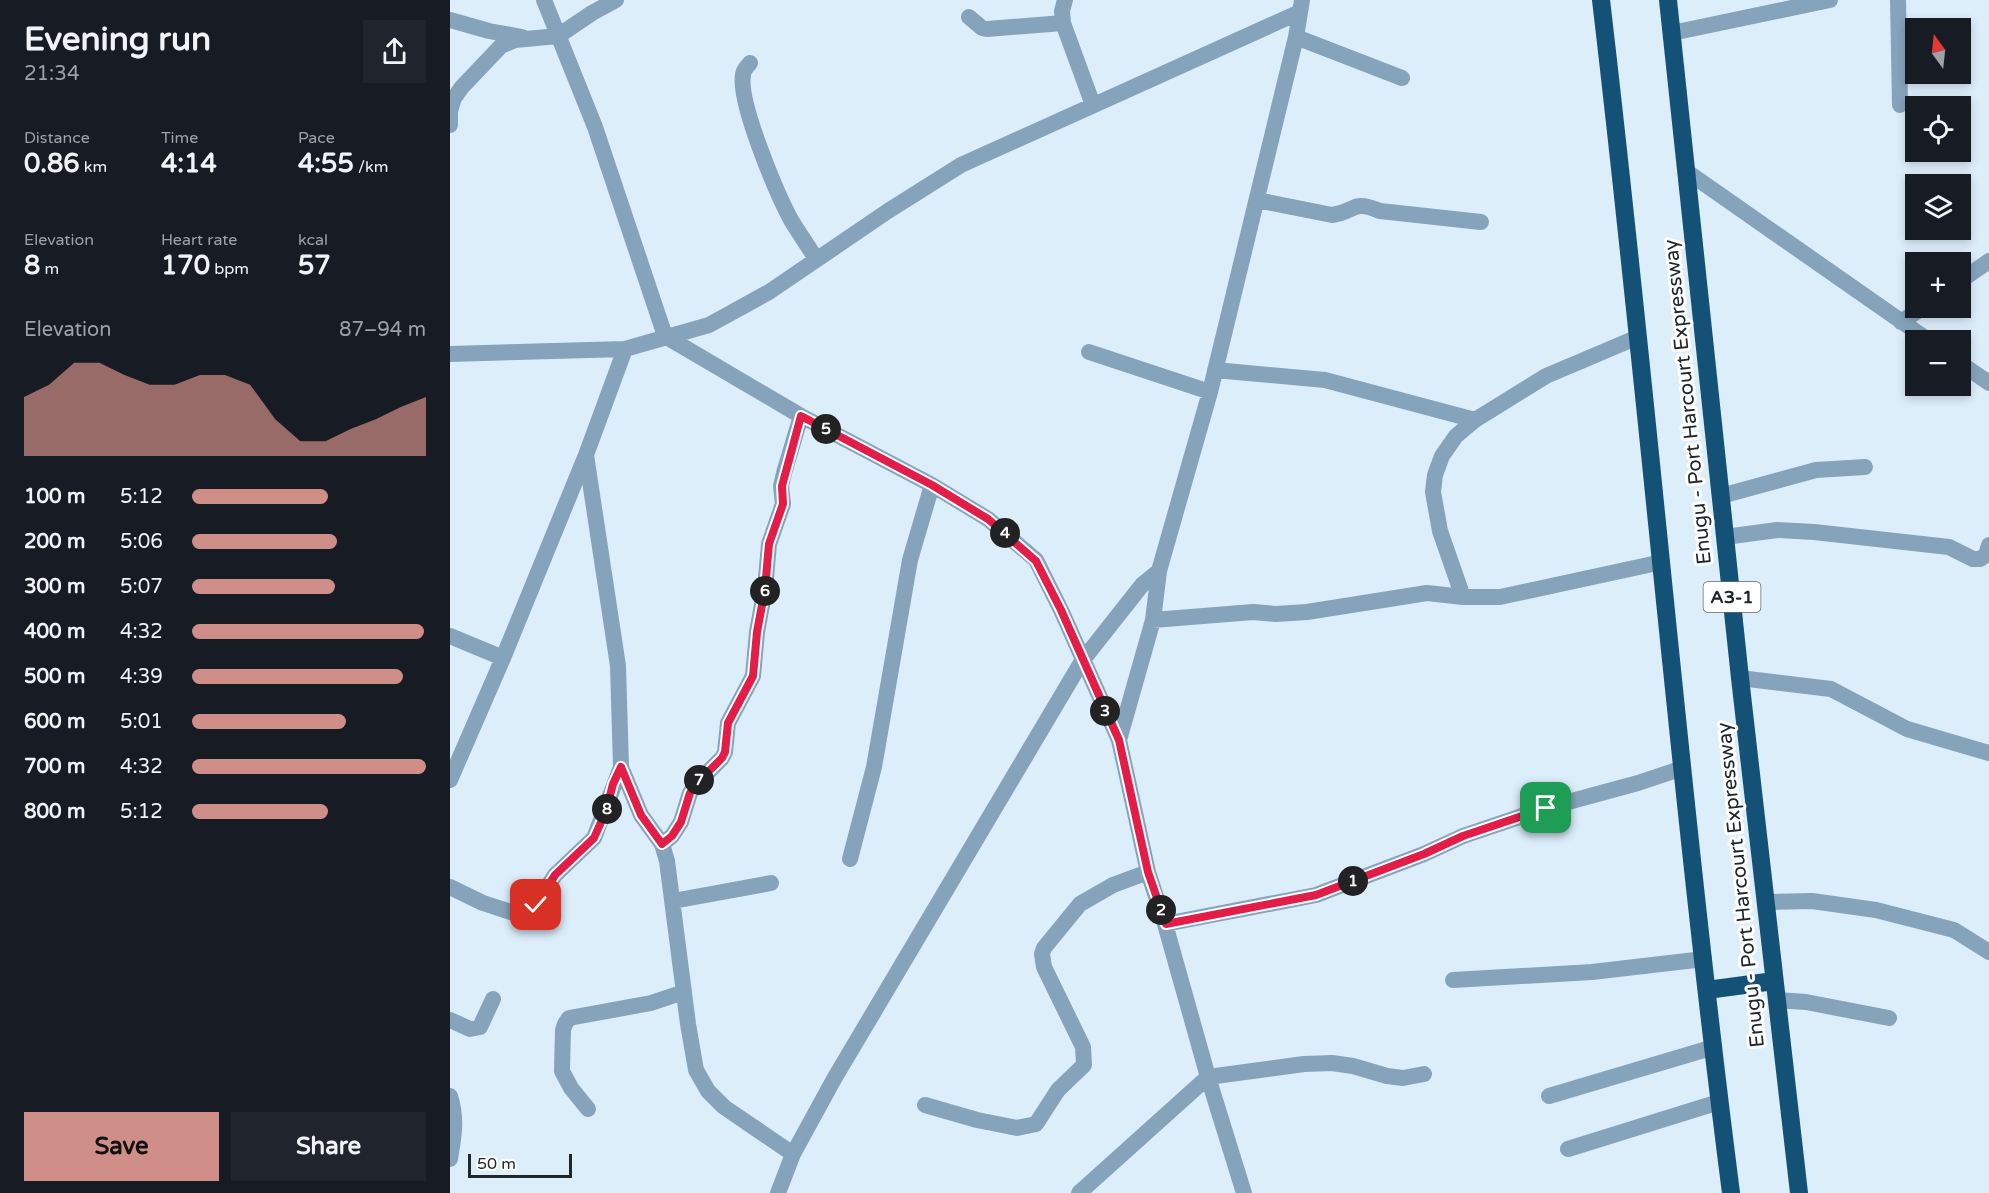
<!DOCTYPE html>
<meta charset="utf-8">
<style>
:root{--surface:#171b24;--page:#20242c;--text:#f1f3f6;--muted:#9ea1a6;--accent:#cf8e87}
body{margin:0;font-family:"Varela Round",sans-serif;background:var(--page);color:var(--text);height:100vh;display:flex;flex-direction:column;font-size:22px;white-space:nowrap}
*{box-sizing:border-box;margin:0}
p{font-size:20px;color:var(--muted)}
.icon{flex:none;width:33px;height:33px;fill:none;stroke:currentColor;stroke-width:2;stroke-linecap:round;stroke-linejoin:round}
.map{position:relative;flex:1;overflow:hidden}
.sheet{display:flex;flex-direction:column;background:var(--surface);width:450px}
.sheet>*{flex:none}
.needle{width:39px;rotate:345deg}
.tools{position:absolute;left:1455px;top:18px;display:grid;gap:12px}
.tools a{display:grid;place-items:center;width:66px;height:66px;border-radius:0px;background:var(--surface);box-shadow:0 3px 9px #0003;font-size:30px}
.scale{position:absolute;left:18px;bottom:15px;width:104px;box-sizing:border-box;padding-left:6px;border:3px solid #20272b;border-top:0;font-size:16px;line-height:21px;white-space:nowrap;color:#20272b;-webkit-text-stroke:4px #fff;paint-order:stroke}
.pin{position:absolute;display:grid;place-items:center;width:51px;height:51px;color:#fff;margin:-26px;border-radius:12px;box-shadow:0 3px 9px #0006}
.km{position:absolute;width:30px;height:30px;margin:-15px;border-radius:50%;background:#222;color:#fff;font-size:16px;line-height:30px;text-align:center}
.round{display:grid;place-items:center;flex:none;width:63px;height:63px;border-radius:0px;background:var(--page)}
.summary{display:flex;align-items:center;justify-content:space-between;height:102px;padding:0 24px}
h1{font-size:33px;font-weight:800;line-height:45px}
.figures{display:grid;grid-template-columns:repeat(3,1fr);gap:9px;height:102px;padding:6px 24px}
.figures div{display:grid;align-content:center}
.figures b{font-size:26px;font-weight:800}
.figures small{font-size:16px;font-weight:400}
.figures p{font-size:16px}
.chart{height:168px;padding:12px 24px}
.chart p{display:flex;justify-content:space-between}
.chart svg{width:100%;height:108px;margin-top:6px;fill:var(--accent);opacity:.7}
.action{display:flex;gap:12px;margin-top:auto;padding:12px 24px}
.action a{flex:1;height:69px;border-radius:0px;background:var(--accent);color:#111;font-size:24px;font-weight:800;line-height:69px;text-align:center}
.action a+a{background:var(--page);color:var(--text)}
ul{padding:0 24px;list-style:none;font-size:20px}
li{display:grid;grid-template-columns:96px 72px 1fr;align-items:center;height:45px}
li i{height:15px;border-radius:8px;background:var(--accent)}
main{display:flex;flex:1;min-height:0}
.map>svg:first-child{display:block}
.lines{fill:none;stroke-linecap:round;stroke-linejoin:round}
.minor{stroke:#85a4bc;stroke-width:16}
.highway{stroke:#145177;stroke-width:18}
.route-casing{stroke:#fff;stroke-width:12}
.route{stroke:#e11d48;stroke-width:8}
.labels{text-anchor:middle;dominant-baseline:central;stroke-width:6;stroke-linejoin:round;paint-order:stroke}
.shield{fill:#fff;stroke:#63686b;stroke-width:1.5}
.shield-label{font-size:18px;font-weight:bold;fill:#20272b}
.street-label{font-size:20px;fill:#20272b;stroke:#fff}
</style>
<main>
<section class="sheet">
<div class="summary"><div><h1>Evening run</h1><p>21:34</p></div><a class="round"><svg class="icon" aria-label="share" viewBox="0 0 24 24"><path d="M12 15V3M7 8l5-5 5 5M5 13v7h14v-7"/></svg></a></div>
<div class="figures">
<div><p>Distance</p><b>0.86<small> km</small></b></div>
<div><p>Time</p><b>4:14</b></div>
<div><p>Pace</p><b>4:55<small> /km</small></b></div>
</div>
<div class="figures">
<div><p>Elevation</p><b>8<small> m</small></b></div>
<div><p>Heart rate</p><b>170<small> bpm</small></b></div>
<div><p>kcal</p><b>57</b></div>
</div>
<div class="chart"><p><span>Elevation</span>87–94 m</p>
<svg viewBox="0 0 160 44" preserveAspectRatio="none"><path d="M0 44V20L10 15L20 6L30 6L40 11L50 15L60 15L70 11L80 11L90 15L100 29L110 38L120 38L130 33L140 29L150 24L160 20V44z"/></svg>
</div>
<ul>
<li><b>100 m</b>5:12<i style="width:58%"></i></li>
<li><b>200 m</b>5:06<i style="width:62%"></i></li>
<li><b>300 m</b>5:07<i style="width:61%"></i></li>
<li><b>400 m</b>4:32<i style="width:99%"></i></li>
<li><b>500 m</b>4:39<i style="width:90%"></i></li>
<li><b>600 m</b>5:01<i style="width:66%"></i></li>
<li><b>700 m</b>4:32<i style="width:100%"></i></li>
<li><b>800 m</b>5:12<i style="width:58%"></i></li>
</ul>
<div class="action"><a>Save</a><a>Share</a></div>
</section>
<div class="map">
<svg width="1539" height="1193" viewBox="0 0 1539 1193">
<rect width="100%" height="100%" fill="#ddeefb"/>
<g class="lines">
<path class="minor" d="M94 0 145 127 215 336 351 416 482 485 538 519 586 560 611 610 669 740 698 872 715 924 758 1077 794 1193
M615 0 612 11 613 23 643 105
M1448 0 1450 105
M519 17 532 28 537 29 613 23
M0 20 39 31 72 37
M1222 33 1380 0
M846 37 952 78
M300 63C297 67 293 70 293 75 288 102 327 194 341 220 349 233 358 246 366 259
M0 125V111L4 98 12 87 51 46 65 40 108 36 142 13 166 0
M1236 171 1478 340
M807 200 882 215C906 212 901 199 930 211L1031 222
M1510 281 1539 261
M1451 322 1472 308
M639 352 760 392
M0 354 175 349 259 325 319 292 438 211 511 165 850 12
M1510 363 1539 383
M765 370 875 380 1025 420
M136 455 168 666 171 767 191 815 212 844 217 861 238 1024 246 1070 258 1091 274 1107 343 1154
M1271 496 1366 470 1415 467
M1275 537 1327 530 1364 532 1499 547 1523 559H1530L1536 555 1539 545
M1013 597 990 531 983 492 985 475 992 456 1006 436 1025 420 1096 376 1188 337
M703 620 803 612 826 614 857 612 977 593 1013 597H1050L1212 562
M0 636 53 658
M1290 678 1381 689 1457 729 1539 753
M669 740 703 620 709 571 760 392 846 37 852 0
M0 780 53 658 136 455 175 349
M212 844 222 836 231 822 240 793 248 782 272 758 275 752 278 723 303 676 307 632 315 589 319 544 333 504 331 486 334 473 351 416
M400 859 424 767 460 560 482 485
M0 887 33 903 70 915 75 913 86 905 105 875 144 838 171 767
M223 901 321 883
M1315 902 1362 901 1426 910 1504 930 1539 952
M715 924 866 895 974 854 1013 836 1096 808 1188 783 1233 768
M1003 980 1142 972 1254 959
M1326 1000 1356 1002 1439 1018
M0 1020 20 1029 30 1027 43 999
M0 1096C7 1118 4 1136 0 1159
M1099 1096 1264 1047
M475 1105 527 1120 567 1128 586 1124 608 1090 634 1065 633 1047 594 967 592 954 594 948 630 904 663 885 698 872
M138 1109 121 1088 112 1071 113 1030 115 1024 119 1018 201 1003 234 992
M1118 1149 1269 1102
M328 1193 343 1154 384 1079 632 661 692 585 709 571
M629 1193 758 1077 854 1064 882 1063 903 1066 937 1076 953 1078 974 1074"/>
<path class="highway" d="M1151 0C1198 397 1230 796 1281 1193
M1218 0 1290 678 1349 1193
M1257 990 1324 981"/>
</g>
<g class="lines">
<defs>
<path id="route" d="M86 905 105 875 144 838 156 811 163 784 171 767 191 815 212 844 222 836 231 822 240 793 248 782 272 758 275 752 278 723 303 676 307 632 315 589 319 544 333 504 332 486 351 416 482 485 538 519 586 561 611 610 669 740 698 872 716 924 866 895 974 854 1013 836 1096 808"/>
</defs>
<use href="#route" class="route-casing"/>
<use href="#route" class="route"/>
</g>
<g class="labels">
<rect class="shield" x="1253.5" y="582" width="57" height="30" rx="4.5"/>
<g class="shield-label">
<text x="1282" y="597">A3-1</text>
</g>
<g class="street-label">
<text transform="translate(1238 402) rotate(-96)">Enugu - Port Harcourt Expressway</text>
<text transform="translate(1291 885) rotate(-96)">Enugu - Port Harcourt Expressway</text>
</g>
</g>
</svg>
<div class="tools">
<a><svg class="needle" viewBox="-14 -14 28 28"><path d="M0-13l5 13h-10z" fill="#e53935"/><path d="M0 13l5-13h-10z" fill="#9ea1a6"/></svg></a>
<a><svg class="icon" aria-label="locate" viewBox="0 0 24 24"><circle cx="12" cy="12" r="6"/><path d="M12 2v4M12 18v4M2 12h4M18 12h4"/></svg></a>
<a><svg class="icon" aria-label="layers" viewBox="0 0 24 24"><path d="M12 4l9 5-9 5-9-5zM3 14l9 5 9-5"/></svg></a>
<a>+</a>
<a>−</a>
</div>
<div class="scale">50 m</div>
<div class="pin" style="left:1096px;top:808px;background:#1e9e55"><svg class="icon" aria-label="arrive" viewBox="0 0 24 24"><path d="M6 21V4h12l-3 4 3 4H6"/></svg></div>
<div class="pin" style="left:86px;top:905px;background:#d93025"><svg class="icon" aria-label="check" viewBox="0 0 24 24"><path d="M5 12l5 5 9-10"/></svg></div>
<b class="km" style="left:903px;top:881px">1</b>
<b class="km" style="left:711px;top:910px">2</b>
<b class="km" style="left:655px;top:711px">3</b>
<b class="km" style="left:555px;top:533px">4</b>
<b class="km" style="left:376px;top:429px">5</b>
<b class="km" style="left:315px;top:591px">6</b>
<b class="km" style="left:249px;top:780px">7</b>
<b class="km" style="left:157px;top:809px">8</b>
</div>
</main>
